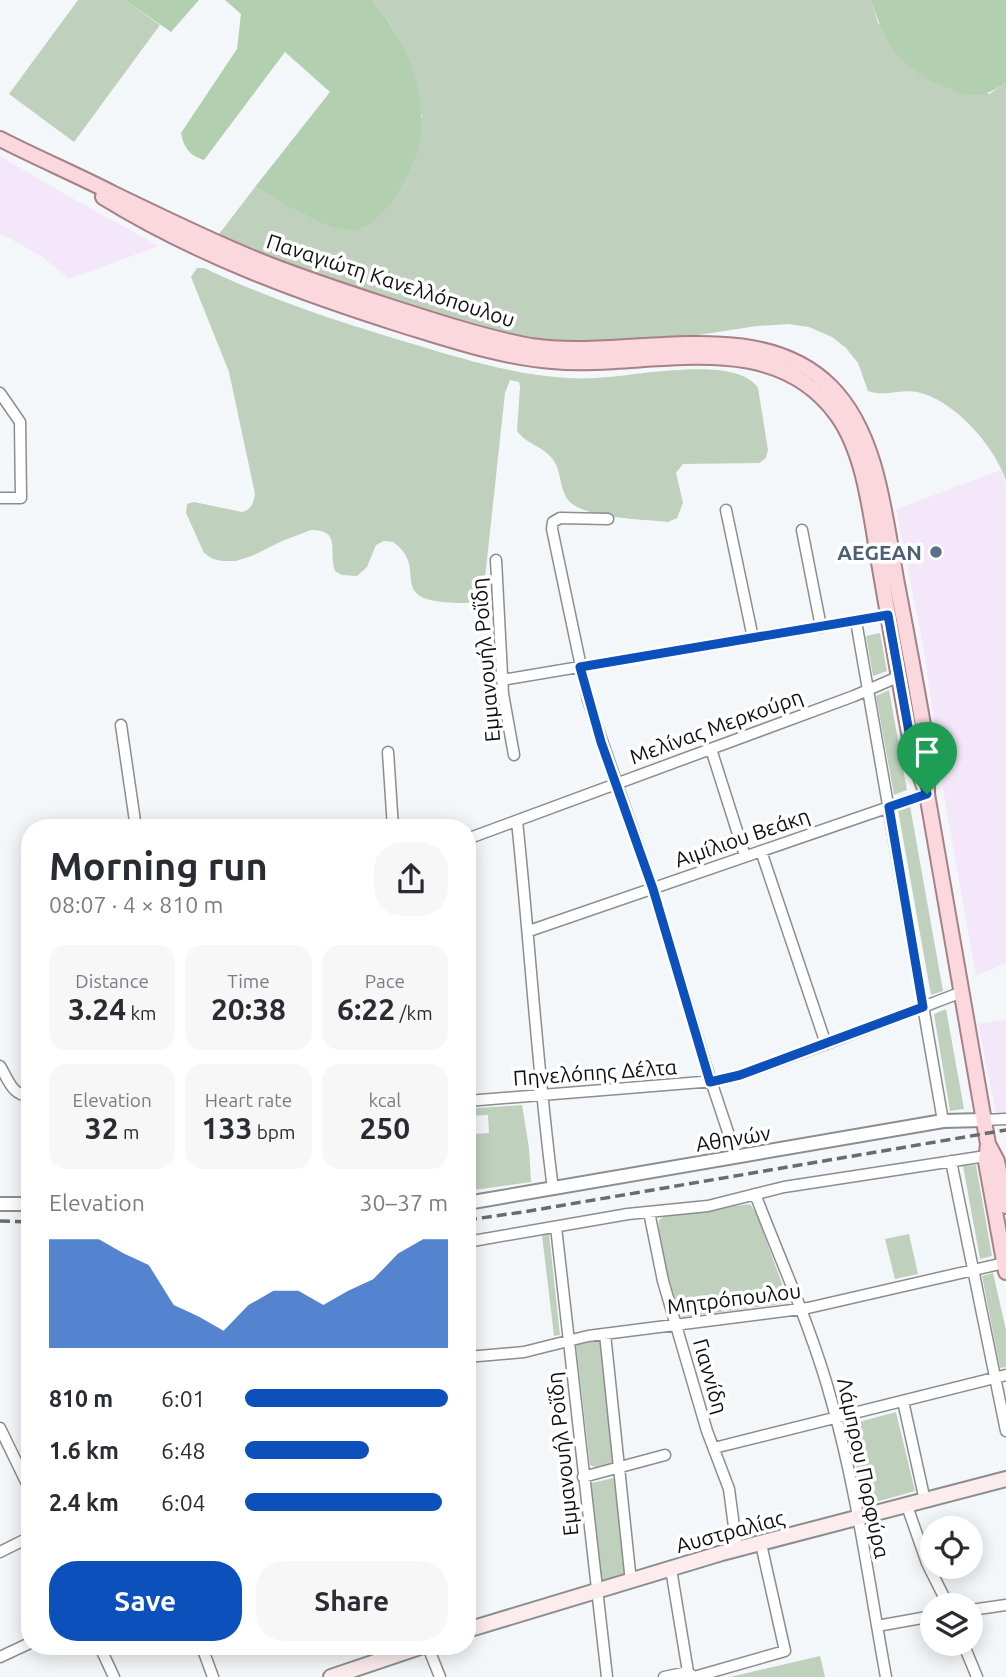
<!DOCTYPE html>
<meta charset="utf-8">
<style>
:root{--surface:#fff;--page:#f7f7f7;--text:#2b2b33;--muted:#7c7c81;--accent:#0c50bb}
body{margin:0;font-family:Ubuntu,sans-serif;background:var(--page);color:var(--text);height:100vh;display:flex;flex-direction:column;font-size:26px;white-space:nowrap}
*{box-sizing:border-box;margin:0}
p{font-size:23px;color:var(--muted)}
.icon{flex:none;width:38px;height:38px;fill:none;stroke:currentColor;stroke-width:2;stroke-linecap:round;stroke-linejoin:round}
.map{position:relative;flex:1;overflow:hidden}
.panel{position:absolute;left:21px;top:819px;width:455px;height:836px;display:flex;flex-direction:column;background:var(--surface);border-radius:28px;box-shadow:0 4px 18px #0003}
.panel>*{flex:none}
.fabs{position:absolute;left:920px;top:1516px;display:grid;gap:14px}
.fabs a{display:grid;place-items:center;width:63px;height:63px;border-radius:50%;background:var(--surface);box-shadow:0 4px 18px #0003;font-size:35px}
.pin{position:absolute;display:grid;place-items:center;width:60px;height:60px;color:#fff;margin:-72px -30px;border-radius:50% 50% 50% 0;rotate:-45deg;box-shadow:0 0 7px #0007}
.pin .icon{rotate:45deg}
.round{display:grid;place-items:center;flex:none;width:74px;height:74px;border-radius:28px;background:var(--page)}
.summary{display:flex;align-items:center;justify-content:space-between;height:119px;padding:0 28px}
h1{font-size:38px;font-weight:700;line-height:52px}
.figures{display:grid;grid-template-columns:repeat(3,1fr);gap:10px;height:119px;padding:7px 28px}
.figures div{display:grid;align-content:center;border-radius:18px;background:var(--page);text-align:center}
.figures b{font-size:30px;font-weight:700}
.figures small{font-size:19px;font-weight:400}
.figures p{font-size:19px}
.chart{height:196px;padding:14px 28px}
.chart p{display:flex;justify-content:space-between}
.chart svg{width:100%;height:126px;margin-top:7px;fill:var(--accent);opacity:.7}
.cta{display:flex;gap:14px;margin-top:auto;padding:14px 28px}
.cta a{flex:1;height:80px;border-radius:28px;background:var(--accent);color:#fff;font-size:28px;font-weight:700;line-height:80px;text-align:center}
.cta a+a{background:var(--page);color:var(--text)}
ul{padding:0 28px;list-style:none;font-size:23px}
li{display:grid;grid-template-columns:112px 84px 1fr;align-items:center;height:52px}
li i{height:18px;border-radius:9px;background:var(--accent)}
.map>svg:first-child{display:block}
.commercial{fill:#f5e7fa}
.green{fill:#bfd1bd}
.forest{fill:#b2cfb0}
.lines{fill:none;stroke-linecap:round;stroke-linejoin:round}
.minor-casing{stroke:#8b8d8f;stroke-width:13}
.tertiary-casing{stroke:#8b8d8f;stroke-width:16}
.secondary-casing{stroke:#8b8d8f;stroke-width:18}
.primary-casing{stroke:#a68187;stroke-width:18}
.minor{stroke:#fff;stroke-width:10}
.tertiary{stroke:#fff;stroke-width:12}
.secondary{stroke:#fcecee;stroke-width:14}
.primary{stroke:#fad8dd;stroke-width:14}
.rail{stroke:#6a6b6c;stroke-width:3.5;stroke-dasharray:10 5;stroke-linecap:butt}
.route-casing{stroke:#fff;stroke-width:14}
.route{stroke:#0c50bb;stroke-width:9}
.service-dot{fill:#5c6f8a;stroke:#fff;stroke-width:2.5}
.labels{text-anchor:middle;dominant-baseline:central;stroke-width:7;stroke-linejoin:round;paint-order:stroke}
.street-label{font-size:21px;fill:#101011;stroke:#fff}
.service-label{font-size:21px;font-weight:bold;fill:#4e5e75;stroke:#fff;text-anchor:end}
</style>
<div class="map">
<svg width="1006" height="1677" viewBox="0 0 1006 1677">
<rect width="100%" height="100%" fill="#f4f7f9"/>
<path class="commercial" d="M0 156 63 193 159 246 69 279 41 256 0 233Z
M1001 470 1006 487V963L976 976 944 796 924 650 896 509Z
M1006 1019V1115L997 1117 978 1024Z"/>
<path class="green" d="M78 0H125L160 25 74 142 9 94Z
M372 0H871L878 23 989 94 1006 83V481C995 446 953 399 917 392 900 389 884 397 868 391L858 363 846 348 832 337 809 327 788 324 757 326 672 339 581 342 545 340 502 331 354 290 216 238 255 187 307 216 422 117C412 69 405 38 372 0Z
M197 268H204C271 300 342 323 413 344 463 359 515 375 568 378 595 380 625 375 652 372 680 370 741 362 758 388L768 450 766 458 759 463 683 464 676 473 683 503 677 518 668 522C644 519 578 519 566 497 559 484 561 468 551 457 541 446 525 443 517 431L520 387 519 382 510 380 505 393 484 587C481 598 477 603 466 603 378 603 433 570 393 542L384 541 376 545 367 567 357 576 342 575 335 571C328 550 342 530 311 530L282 541 254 555 236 561H222L213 559 204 553 186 513 187 504 194 502 242 512C252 509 253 504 255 494L229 372 191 277Z
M880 633 887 671 873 676 866 636Z
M889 690 907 790 894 795 876 696Z
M910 806 943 991 931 995 898 810Z
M946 1009 964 1109 950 1111 934 1014Z
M522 1105 529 1148 531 1182 467 1191V1143L472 1142 471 1134 489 1133 488 1115 467 1116V1109Z
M976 1165 992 1256 980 1259 963 1166Z
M750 1204 757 1215 789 1303 682 1317C674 1305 656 1233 659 1220L666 1215Z
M549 1234 560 1335 554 1336 542 1235Z
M909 1234 918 1274 895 1279 885 1239Z
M993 1273 1006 1330V1367L1000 1368 982 1276Z
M601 1340 614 1464 595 1467 590 1465 576 1345Z
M896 1412 915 1491 865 1505 847 1425Z
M614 1478 625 1576 602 1583 591 1483Z
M820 1656 825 1677H730Z"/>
<path class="forest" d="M125 0H199L171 32Z
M225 0H372C405 38 429 93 419 144 416 161 406 178 398 193 390 207 370 228 353 230 329 233 277 199 255 187L330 92 285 52 204 160C189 155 184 148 181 133L237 49 241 14Z
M871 0H1006V83C981 99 972 98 945 87 901 70 885 44 871 0Z"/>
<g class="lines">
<defs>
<path id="minor" d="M0 393 20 422 21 498H0
M726 510 753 638
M608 519 560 518 553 522 552 529 588 700 650 880 706 1066 736 1156
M802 530 821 627
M496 560 503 694 514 755
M856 621 943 1121
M502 680 888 615
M121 725 136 828
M711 749 745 856
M388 752 393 828
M517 821C530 944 537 1067 553 1189
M467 839 854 696 900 676
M761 851 826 1044
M529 931 927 794
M0 1066C8 1079 12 1096 30 1096
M467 1101 714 1081 740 1075 826 1044 962 992
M984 1120 1006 1119
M951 1161 1006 1431
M755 1194C781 1262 812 1329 831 1399 857 1490 869 1584 886 1677
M649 1212 663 1281 707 1431 729 1489 737 1549
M556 1227 607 1677
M467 1242 628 1214 708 1206 784 1187 986 1156
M605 1334 631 1582
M467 1357 524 1352 588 1336 808 1308 1004 1263
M903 1401 925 1501
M0 1428 30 1490
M714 1448 1006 1375
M583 1477 665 1455
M907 1506 927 1563 948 1605
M0 1552 30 1537
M671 1569 688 1672
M467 1604 471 1628
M971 1610 1006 1605
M877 1626 933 1616
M963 1643 977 1677
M100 1647 114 1677
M202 1647 213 1677
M428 1647 440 1677
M0 1657 30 1643
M664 1677 688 1672 694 1677 785 1651 761 1544"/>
<path id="tertiary" d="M467 1203 943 1121 984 1120
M0 1204H30"/>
<path id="secondary" d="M467 1630 722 1553 1006 1479
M331 1677 420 1647"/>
<path id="primary" d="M0 139C37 158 75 174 112 193 164 218 216 244 270 265 309 280 348 293 388 306 435 321 483 337 531 346 625 361 757 312 831 387 879 435 885 521 897 584 906 631 915 678 923 725L927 758V794L988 1144 986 1162 1006 1272
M103 197C197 255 298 292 402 325 451 340 501 357 552 361 647 370 771 323 837 415 866 455 871 519 880 568 891 632 902 696 914 760L925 788
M988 1144 997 1161 1006 1206"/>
</defs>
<use href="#minor" class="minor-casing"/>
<use href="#tertiary" class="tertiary-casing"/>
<use href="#secondary" class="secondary-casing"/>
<use href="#primary" class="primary-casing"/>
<use href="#minor" class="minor"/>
<use href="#tertiary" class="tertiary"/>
<use href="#secondary" class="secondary"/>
<use href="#primary" class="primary"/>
<path class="rail" d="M467 1220 523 1212 1006 1130
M0 1221 30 1222"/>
</g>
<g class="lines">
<defs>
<path id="route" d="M888 615 914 760 927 794 889 807 923 1007 740 1075 710 1082 653 889 601 742 580 667Z"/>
</defs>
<use href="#route" class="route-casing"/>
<use href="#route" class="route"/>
</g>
<circle class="service-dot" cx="936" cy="552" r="7"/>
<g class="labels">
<g class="street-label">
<text transform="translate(391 280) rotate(18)">Παναγιώτη Κανελλόπουλου</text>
<text transform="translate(485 660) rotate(-95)">Εμμανουήλ Ροΐδη</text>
<text transform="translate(716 726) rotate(-20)">Μελίνας Μερκούρη</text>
<text transform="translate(742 837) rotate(-19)">Αιμίλιου Βεάκη</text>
<text transform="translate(595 1072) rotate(-4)">Πηνελόπης Δέλτα</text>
<text transform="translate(733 1138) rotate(-9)">Αθηνών</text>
<text transform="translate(734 1298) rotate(-7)">Μητρόπουλου</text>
<text transform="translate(711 1376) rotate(74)">Γιαννίδη</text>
<text transform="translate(562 1454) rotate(-96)">Εμμανουήλ Ροΐδη</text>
<text transform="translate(864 1468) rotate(78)">Λάμπρου Πορφύρα</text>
<text transform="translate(730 1531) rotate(-15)">Αυστραλίας</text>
</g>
<g class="service-label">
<text x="922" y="552">AEGEAN</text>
</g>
</g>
</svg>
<div class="fabs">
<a><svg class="icon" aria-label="locate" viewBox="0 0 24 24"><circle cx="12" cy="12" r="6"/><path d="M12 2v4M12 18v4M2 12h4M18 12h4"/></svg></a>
<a><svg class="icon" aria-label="layers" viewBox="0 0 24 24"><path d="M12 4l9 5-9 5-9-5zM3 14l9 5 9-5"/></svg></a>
</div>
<div class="pin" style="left:927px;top:794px;background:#1e9e55"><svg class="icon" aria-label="arrive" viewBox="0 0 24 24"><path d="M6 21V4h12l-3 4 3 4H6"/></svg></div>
<section class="panel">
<div class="summary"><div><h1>Morning run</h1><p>08:07 · 4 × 810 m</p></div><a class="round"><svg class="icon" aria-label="share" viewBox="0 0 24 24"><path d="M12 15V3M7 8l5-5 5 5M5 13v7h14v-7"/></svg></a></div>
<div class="figures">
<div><p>Distance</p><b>3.24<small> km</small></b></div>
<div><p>Time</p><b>20:38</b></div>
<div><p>Pace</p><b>6:22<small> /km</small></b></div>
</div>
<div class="figures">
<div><p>Elevation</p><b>32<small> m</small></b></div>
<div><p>Heart rate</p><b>133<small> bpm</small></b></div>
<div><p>kcal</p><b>250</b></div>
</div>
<div class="chart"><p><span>Elevation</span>30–37 m</p>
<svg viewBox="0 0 160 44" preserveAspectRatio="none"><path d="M0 44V6L10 6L20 6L30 11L40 15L50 29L60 33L70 38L80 29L90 24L100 24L110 29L120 24L130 20L140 11L150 6L160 6V44z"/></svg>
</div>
<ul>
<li><b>810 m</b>6:01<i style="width:100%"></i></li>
<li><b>1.6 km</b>6:48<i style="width:61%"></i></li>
<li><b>2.4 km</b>6:04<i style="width:97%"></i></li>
</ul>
<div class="cta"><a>Save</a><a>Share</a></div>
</section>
</div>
